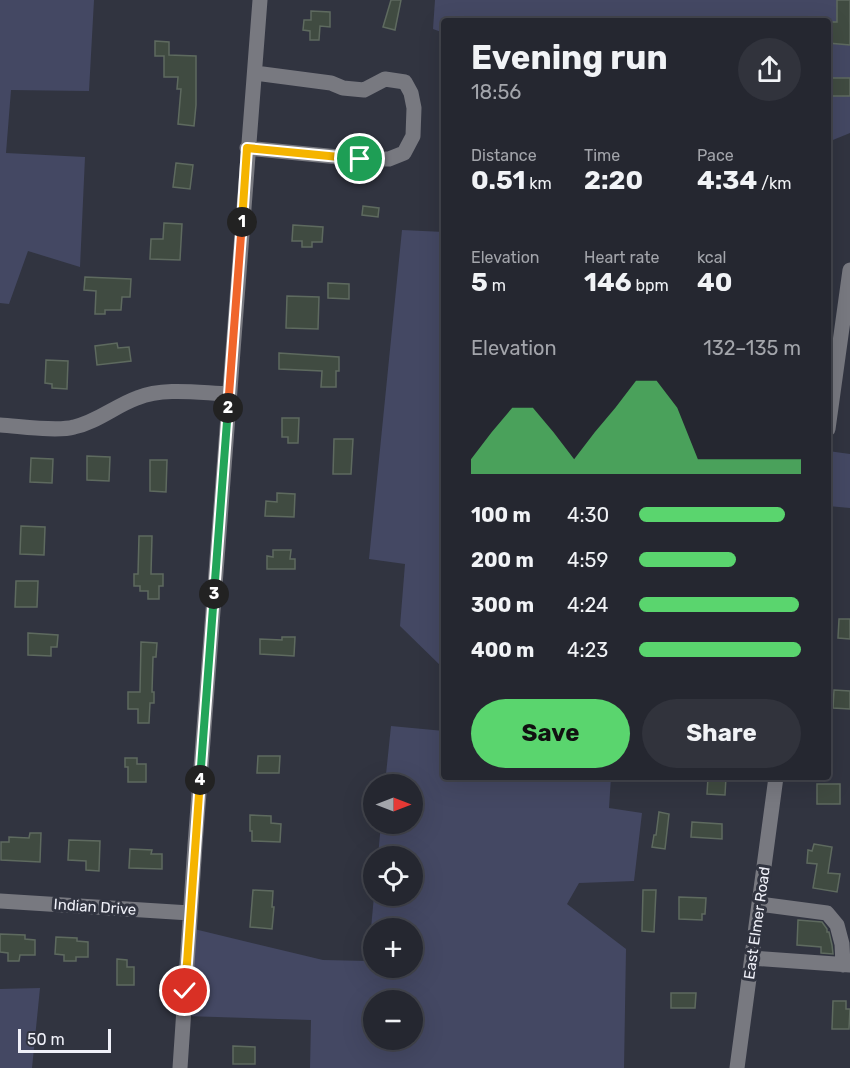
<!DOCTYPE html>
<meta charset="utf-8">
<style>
:root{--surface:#252730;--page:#31333c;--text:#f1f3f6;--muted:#a3a5ab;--line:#42444c;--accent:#5ad56e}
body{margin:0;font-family:Rubik,sans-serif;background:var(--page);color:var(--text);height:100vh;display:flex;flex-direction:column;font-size:22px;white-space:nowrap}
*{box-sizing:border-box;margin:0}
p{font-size:20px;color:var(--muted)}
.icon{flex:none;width:33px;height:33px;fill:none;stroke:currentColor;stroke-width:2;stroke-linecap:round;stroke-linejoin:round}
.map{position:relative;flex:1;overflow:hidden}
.panel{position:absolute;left:441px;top:18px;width:390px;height:762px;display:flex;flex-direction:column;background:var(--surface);border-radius:6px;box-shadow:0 6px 24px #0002,0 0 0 2px var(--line)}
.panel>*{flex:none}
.needle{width:39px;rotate:90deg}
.controls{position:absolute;left:363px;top:774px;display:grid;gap:12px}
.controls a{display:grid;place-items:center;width:60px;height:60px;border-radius:50%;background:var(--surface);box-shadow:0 6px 24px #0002,0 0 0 2px var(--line);font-size:30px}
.scale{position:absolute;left:18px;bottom:15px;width:93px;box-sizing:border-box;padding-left:6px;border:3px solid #eff0f8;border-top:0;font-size:16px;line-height:21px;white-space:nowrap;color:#eff0f8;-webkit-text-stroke:4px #313440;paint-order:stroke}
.pin{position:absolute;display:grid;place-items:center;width:51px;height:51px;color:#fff;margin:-26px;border:3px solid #fff;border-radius:50%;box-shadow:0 2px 6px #0007}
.km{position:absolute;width:30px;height:30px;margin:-15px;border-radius:50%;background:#222;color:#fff;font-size:16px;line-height:30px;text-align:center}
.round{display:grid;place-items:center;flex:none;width:63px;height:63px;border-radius:32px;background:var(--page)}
.headline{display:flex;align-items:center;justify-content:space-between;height:102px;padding:0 30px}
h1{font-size:33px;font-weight:700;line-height:45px}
.stats{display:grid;grid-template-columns:repeat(3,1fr);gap:9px;height:102px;padding:6px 30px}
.stats div{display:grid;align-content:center}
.stats b{font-size:26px;font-weight:700}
.stats small{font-size:16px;font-weight:400}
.stats p{font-size:16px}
.chart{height:168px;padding:12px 30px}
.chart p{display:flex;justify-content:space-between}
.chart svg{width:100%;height:108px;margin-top:6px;fill:var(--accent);opacity:.7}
.cta{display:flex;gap:12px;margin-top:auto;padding:12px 30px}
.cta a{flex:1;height:69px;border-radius:36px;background:var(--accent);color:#111;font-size:24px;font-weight:700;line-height:69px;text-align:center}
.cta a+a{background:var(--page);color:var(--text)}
ul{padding:0 30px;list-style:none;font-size:20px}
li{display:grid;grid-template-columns:96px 72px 1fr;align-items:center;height:45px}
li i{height:15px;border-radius:8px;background:var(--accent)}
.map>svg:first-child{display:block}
.green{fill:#444863;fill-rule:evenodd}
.building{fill:#404b41;stroke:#5e6a5f;stroke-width:1.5}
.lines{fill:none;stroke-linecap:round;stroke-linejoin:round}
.minor{stroke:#787980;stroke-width:15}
.split-1-casing{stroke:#fff;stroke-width:12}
.split-2-casing{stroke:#fff;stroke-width:12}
.split-3-casing{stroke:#fff;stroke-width:12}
.split-4-casing{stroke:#fff;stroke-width:12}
.split-5-casing{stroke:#fff;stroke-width:12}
.split-1{stroke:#f5b400;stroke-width:8}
.split-2{stroke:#f0652b;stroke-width:8}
.split-3{stroke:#22a559;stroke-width:8}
.split-4{stroke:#22a559;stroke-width:8}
.split-5{stroke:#f5b400;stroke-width:8}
.labels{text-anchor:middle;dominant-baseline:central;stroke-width:6;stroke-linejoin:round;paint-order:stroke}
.street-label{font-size:15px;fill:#eff0f8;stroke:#313440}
</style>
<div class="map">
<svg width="850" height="1068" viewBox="0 0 850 1068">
<rect width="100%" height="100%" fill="#313440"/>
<path class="green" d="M0 0H94L89 91 11 90 6 153 85 157 80 267 28 251 9 304 0 303Z
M435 0H837L850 31V133L828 142V21H444V33L433 29Z
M402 230 444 232V669L400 626 405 564 369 559Z
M828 451 850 454V508L828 506Z
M391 726 444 731V777H611L609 808 642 813 634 881 579 883 567 904 626 949 624 1068H310L311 1020 185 1016 190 928 323 960 368 961 374 896H412V856H378L381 824H412V784H385ZM374 928H412V968H374ZM374 1000H412V1040H374Z
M40 988 32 1068H0V989Z"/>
<path class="building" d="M391 0H401L395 30 383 27Z
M837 0H850V45L828 43V26H831V22H837Z
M311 11 330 12V27L320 26 319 40H310V31L303 30 304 20H311Z
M155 41 169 42V55L196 56V105L194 126 178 124 181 89H177L178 77H164V56H155Z
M828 78H850V96H828Z
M176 163 193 165 190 189 173 187Z
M363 206 379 208 378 217 362 215Z
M164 223 182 224 180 260 150 259 151 239H163Z
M293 225 323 227 322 242H312V247H302V241H292Z
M85 277 131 279 130 297H122L121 310H105V314H95L96 291 84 290Z
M328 283 349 284V299L328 298Z
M287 296 319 297 318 329 286 328Z
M117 343 118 348 129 347 131 361 97 365 95 346Z
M279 353 339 357V371H336V387H321L322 371 279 369Z
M46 360 68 361 67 389 52 388V384L45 383Z
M282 418H299L298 443H288V437H282Z
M334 439H353L351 474H333Z
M87 456 110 457 109 481 87 480Z
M31 458 53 459 52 483 30 482Z
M150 460H167L166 492 150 491Z
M277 493 295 494 294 517 265 516 266 501 277 502Z
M21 526 45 527 44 555 20 554Z
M139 536H152L151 574H163V586H159V599H148V591H140V586H134V574H138Z
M273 550H291L290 559H295V569H267V556L273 557Z
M16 581H38L37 607H15Z
M839 619H850V639L838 638Z
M28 633 58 635 57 647H51V656L28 655Z
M282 637H295L294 656 260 654V639L282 640Z
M141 642 157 643 156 657H153L152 692H154V703H150L149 723H138V709H128V692H140Z
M834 690 850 691V709L833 708Z
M258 756H280L279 773H257Z
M125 758H137V764H146V782H128V767H125Z
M708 777H726L725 795 707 794Z
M817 784H840V804H817Z
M659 812 669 814 665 849 652 847 654 835H656Z
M250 815 271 816V823L281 824 280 842 252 841V831H250Z
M692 822 722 824V839L691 837Z
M30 833H41L40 862 1 860V842H9V837L29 838Z
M69 840 100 841 99 871 86 870V861L68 860Z
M814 844 832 847 828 873 840 874 837 892 813 888 817 864 807 863 808 850 812 851Z
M130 849 152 850 151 854H162V869L129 868Z
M253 890 273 891 272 907H274L272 929 250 927Z
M643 890H656L654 932 642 931Z
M679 897 706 898 705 914H702V920L679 919Z
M798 920 822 922 827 929V932H829L832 945 833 954 821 953V947L797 945Z
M0 934 25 935V939L35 940V955H20L19 961H8V953L0 952Z
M56 937 77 938V941L88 942V957H76V961H64V955L55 954Z
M117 959 127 960V967H134V985H117Z
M671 993H696L695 1008H671Z
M833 1001H846V1009H850L849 1029H832Z
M233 1046 255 1047V1064H233Z"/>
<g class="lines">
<path class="minor" d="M247 148 359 159H389L404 153 413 136 414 108 411 93 405 82 385 79 364 90 343 88 331 83 255 73
M0 425C19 426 57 432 74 427 97 422 115 406 137 398 165 387 199 393 229 394
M828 429 850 270
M0 901 190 913
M759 904 827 913 837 925 842 944 843 965
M752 958 850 965
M180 1068 195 845 260 0
M737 1068 776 777"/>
</g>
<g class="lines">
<defs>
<path id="split-1" d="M242 222 247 148 360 159"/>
<path id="split-2" d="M228 408 242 222"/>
<path id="split-3" d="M214 594 228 408"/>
<path id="split-4" d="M200 780 214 594"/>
<path id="split-5" d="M185 991 200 780"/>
</defs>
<use href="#split-1" class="split-1-casing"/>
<use href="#split-2" class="split-2-casing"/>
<use href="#split-3" class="split-3-casing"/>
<use href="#split-4" class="split-4-casing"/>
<use href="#split-5" class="split-5-casing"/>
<use href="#split-1" class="split-1"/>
<use href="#split-2" class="split-2"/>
<use href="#split-3" class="split-3"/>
<use href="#split-4" class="split-4"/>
<use href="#split-5" class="split-5"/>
</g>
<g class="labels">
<g class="street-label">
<text transform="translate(95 907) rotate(4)">Indian Drive</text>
<text transform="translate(757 923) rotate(-82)">East Elmer Road</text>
</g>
</g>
</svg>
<div class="controls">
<a><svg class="needle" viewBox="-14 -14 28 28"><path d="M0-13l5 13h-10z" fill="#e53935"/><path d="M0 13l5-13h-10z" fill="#a3a5ab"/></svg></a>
<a><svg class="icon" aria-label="locate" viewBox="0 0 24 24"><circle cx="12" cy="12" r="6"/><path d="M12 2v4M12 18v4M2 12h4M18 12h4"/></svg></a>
<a>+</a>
<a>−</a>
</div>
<div class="scale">50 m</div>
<div class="pin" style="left:360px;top:159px;background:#1e9e55"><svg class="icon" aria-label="arrive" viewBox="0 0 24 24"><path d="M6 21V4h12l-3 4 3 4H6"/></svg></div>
<div class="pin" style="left:185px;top:991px;background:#d93025"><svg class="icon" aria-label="check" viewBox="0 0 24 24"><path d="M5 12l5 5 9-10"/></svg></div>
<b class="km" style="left:242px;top:222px">1</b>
<b class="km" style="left:228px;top:408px">2</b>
<b class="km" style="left:214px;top:594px">3</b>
<b class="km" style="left:200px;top:780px">4</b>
<section class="panel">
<div class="headline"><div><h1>Evening run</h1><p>18:56</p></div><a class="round"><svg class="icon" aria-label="share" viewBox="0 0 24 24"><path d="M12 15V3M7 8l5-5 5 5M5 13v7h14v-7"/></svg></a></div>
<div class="stats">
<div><p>Distance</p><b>0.51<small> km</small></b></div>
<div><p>Time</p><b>2:20</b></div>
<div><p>Pace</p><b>4:34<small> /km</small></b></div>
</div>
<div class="stats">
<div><p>Elevation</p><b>5<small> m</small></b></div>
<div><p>Heart rate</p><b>146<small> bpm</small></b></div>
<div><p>kcal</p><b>40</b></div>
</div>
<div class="chart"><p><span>Elevation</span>132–135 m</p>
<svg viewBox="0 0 160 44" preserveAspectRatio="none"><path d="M0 44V38L10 27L20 17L30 17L40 27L50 38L60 27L70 17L80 6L90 6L100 17L110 38L120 38L130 38L140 38L150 38L160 38V44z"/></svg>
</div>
<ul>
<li><b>100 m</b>4:30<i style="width:90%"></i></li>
<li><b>200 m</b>4:59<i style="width:60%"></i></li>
<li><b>300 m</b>4:24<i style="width:99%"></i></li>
<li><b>400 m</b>4:23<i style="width:100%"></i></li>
</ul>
<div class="cta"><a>Save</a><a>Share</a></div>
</section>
</div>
